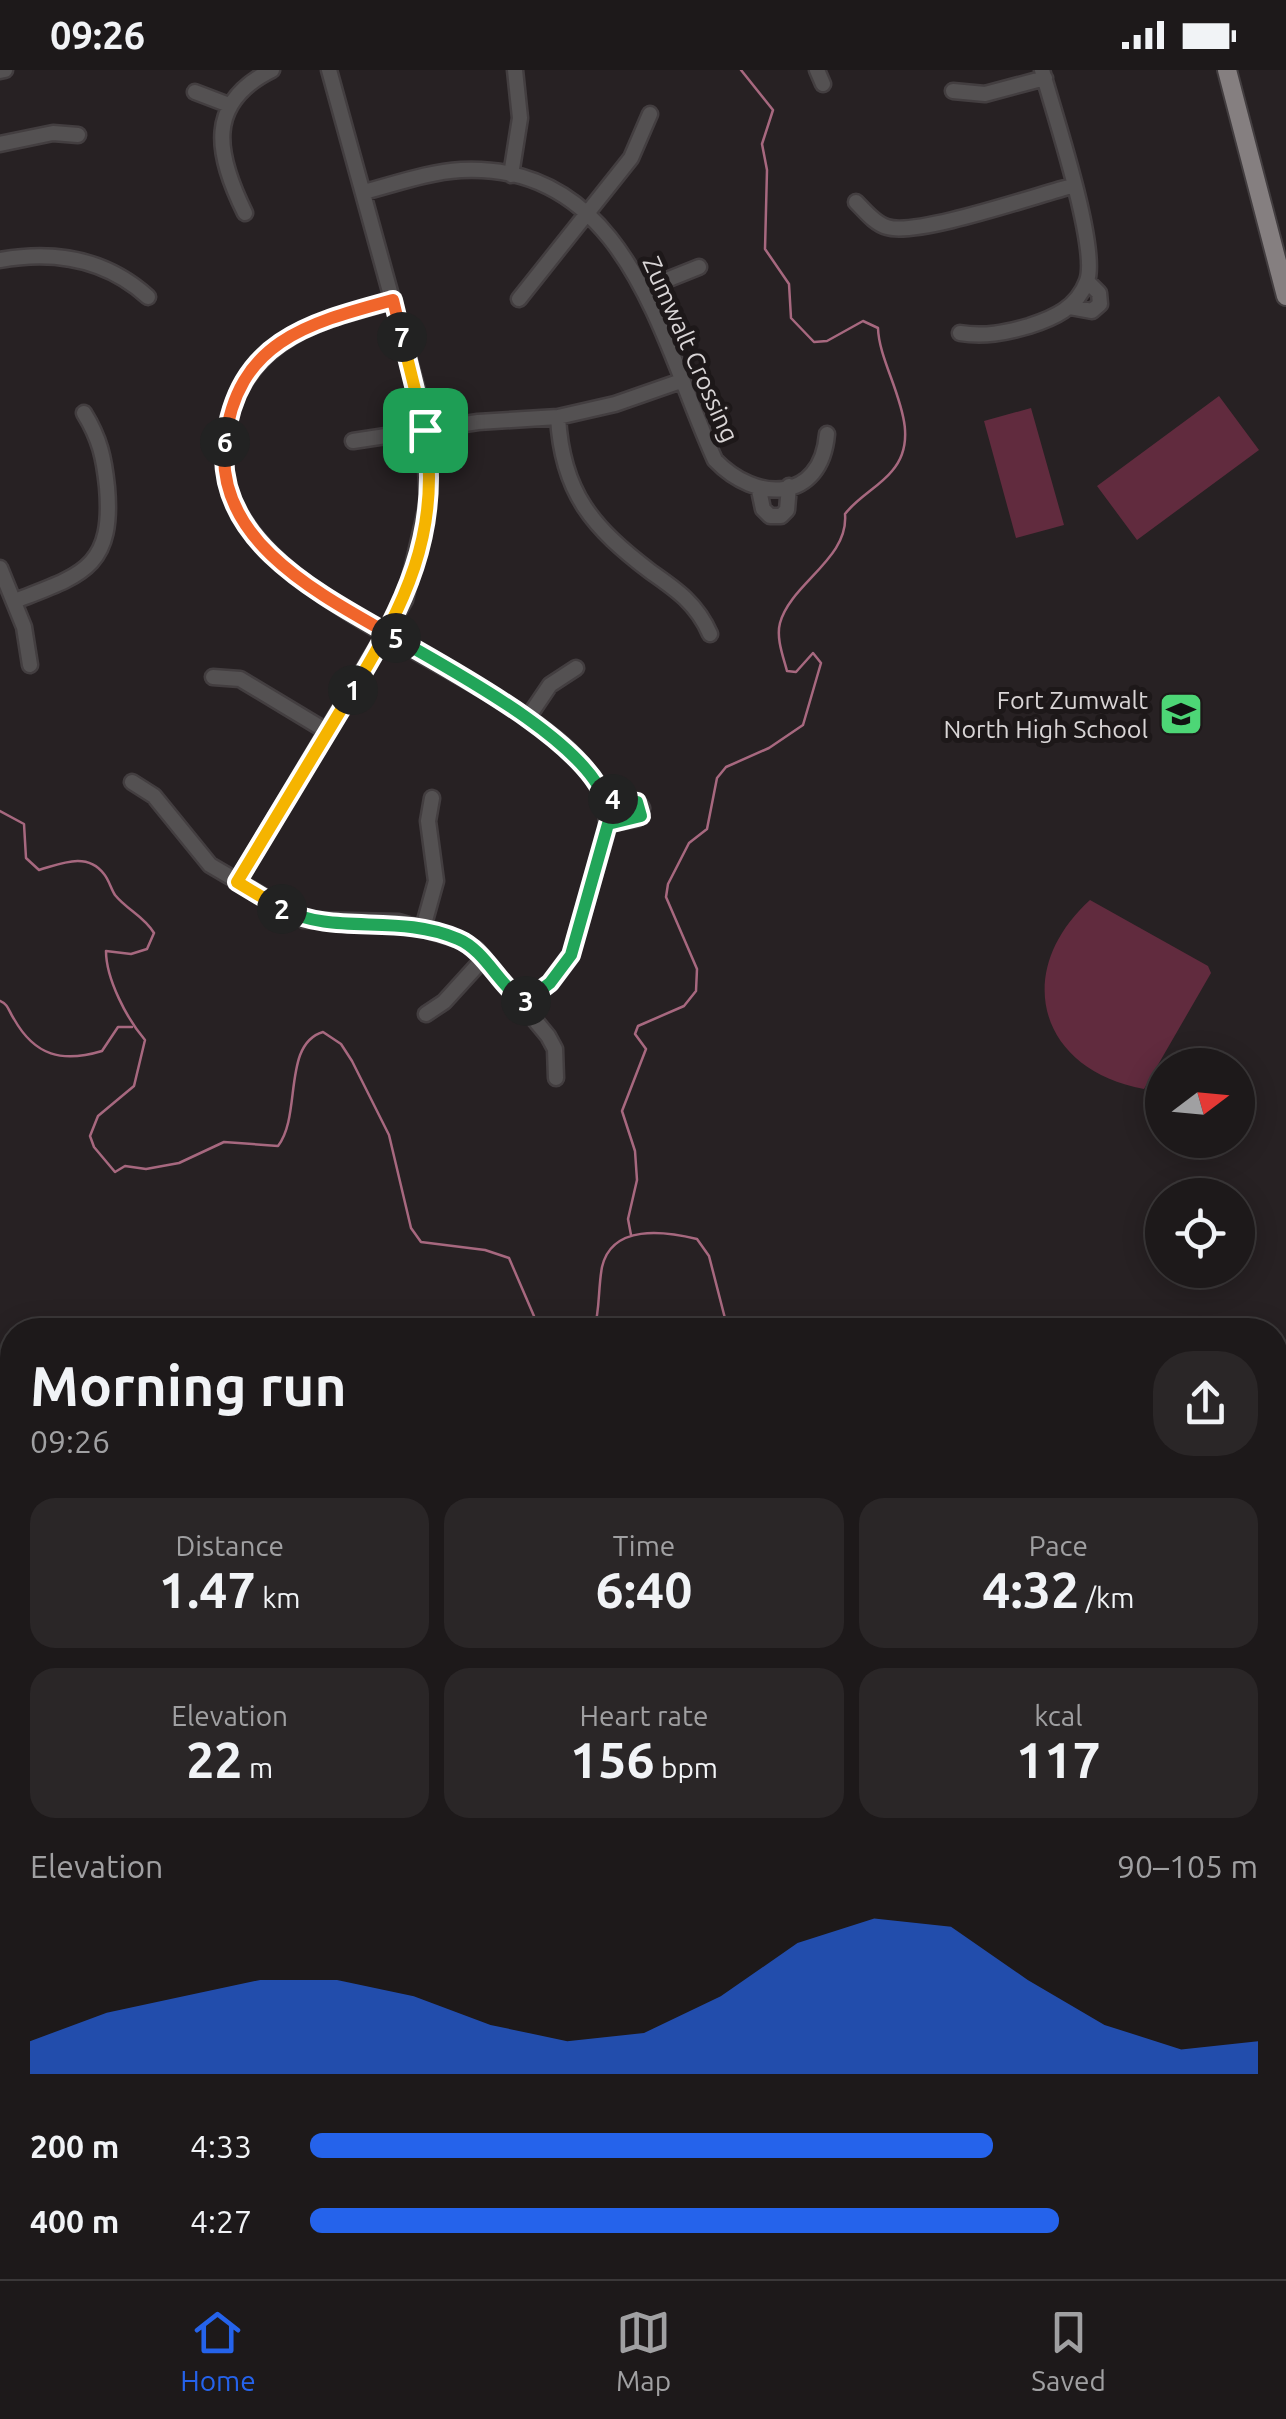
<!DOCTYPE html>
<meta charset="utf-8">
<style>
:root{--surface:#1d191a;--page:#2a2627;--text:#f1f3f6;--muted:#a0a0a2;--line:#3b3839;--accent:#2563eb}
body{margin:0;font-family:Ubuntu,sans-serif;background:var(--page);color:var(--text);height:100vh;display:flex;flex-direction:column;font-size:38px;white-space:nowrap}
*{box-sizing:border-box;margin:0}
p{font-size:32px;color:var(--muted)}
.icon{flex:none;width:55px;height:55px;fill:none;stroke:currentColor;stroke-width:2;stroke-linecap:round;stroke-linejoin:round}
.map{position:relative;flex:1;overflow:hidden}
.details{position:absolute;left:0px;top:1248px;width:1288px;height:962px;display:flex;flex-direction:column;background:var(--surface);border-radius:40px 40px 0 0;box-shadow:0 5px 25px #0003,0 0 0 2px var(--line)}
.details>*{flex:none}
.needle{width:65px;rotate:74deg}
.fabs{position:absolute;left:1145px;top:978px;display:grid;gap:20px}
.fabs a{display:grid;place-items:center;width:110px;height:110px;border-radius:50%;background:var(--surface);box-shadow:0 5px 25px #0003,0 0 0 2px var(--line);font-size:50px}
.pin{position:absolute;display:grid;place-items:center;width:85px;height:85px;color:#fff;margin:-42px;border-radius:20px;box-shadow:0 5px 15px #0006}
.km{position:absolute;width:50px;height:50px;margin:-25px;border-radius:50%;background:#222;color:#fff;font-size:28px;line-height:50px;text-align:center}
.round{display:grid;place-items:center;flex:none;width:105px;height:105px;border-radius:40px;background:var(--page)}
.head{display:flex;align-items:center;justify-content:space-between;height:170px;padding:0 30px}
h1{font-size:55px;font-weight:700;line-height:75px}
.stats{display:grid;grid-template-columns:repeat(3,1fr);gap:15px;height:170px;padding:10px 30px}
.stats div{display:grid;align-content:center;border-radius:25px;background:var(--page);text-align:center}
.stats b{font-size:50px;font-weight:700}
.stats small{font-size:28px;font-weight:400}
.stats p{font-size:28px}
.chart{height:280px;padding:20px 30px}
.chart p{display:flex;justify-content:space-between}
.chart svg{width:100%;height:180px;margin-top:10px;fill:var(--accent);opacity:.7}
ul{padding:0 30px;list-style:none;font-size:32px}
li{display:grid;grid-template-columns:160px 120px 1fr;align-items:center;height:75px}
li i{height:25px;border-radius:12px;background:var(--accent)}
.status{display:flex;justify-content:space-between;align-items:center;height:70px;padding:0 50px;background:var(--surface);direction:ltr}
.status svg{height:28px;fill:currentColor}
.dock{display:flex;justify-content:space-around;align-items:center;height:140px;border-top:2px solid var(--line);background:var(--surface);font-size:28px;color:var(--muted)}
.dock a{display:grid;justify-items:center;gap:5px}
.dock .current{color:var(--accent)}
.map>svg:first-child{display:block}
.built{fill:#352a2c}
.green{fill:#612b3e}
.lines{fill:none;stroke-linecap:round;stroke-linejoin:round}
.stream{stroke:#a7687f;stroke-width:2.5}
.minor-casing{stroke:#433e40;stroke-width:19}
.major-casing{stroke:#433e40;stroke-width:22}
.minor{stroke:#545152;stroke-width:14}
.major{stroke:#857f80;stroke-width:18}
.split-1-casing{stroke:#fff;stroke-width:20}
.split-2-casing{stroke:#fff;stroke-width:20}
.split-3-casing{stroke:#fff;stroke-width:20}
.split-4-casing{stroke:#fff;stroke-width:20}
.split-5-casing{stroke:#fff;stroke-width:20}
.split-6-casing{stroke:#fff;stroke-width:20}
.split-7-casing{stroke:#fff;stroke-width:20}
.split-8-casing{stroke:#fff;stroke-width:20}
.split-1{stroke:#f5b400;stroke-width:12}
.split-2{stroke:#f5b400;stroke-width:12}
.split-3{stroke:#22a559;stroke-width:12}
.split-4{stroke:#22a559;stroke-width:12}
.split-5{stroke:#22a559;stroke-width:12}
.split-6{stroke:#f0652b;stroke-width:12}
.split-7{stroke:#f0652b;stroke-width:12}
.split-8{stroke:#f5b400;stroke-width:12}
.labels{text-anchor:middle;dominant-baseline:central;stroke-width:10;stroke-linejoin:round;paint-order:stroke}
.street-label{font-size:25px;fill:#d9d5d6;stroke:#1d1819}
.poi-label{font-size:25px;fill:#d9d5d6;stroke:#1d1819;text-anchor:end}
</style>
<div class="status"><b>09:26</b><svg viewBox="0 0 49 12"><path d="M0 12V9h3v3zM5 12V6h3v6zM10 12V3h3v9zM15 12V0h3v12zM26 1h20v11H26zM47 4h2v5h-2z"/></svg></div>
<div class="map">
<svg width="1286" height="2209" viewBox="0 0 1286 2209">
<rect width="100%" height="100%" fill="#272123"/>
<path class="built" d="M12 1399V2198H474L441 2209H0V1403Z"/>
<path class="green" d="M1219 326 1259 380 1137 470 1097 416Z
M1031 338 1064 455 1016 468 984 351Z
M1090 830 1208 896 1211 903 1144 1019C1039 1000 1011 902 1090 830Z"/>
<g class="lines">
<path class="stream" d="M0 741 24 754 26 788 39 800C60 794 87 781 104 804 109 810 111 819 115 825 127 840 144 846 154 863L147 879 131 884 106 881C106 909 127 949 145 970L134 1016 98 1046 90 1066 94 1077 115 1102 125 1096 146 1099 179 1093 224 1072 278 1076C302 1045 282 974 323 962L341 974 352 991 389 1065 411 1158 421 1172 485 1180 509 1188 540 1260
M0 931C9 935 8 940 14 949 35 986 62 993 102 981L118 957H132
M631 1165 628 1149 637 1110 635 1081 622 1041 646 979 635 964 638 956 684 936 696 921 697 899 666 827 668 814 689 773 707 759 717 708 726 697 769 678 803 655 821 593 813 583 796 602 787 601C783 586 776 568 780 553 791 513 849 489 845 444 858 427 879 417 892 401 928 360 879 301 878 258L863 251 827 271 814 272 791 248 789 214 765 179 767 100 762 74 773 40 741 0
M594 1260C600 1240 598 1218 602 1197 612 1154 664 1161 697 1169L709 1186 728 1260
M1275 1764 1286 1766"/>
<defs>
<path id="minor" d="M817 0 823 14
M0 1 5 0
M953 21 985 24 1045 8
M195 22 229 35
M0 74 53 63 78 65
M511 105 520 48 515 0
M364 122C395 114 428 102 461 100 628 92 661 272 715 390 756 433 821 433 827 364
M856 132C865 141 875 154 887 157 916 167 1037 125 1072 116
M245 143C216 84 205 33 272 0
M0 190C56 180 106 189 148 227
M644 219 699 197
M519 229 631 88 650 44
M393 231C321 250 254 266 229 346 166 552 630 610 606 764L571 885 550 913 524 933
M1070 237 1092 241 1100 234 1099 223 1087 211
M960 263C984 267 1005 263 1029 256 1054 248 1077 238 1087 211 1099 178 1053 40 1042 0
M558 347C562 423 593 458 651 502 677 520 697 534 710 564
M353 371 478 352 558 347 615 334 681 311
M759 420 763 439 770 446H781L787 440 789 416
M0 498 24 557 30 595
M15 531C82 505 114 498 107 417 104 388 100 369 84 343
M213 607 240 609 328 662
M527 649 550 615 576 598
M132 712 154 726 210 795 304 850 399 852 460 870 477 880 548 966 555 979 556 1008
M605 729 637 731 642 738 636 749 608 754
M237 812 405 530 428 431 422 338 329 0
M423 858 436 811 428 751 432 728
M426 944 444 932 484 888
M0 1427 12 1424
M852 2198 855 2209
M452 2209 486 2198"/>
<path id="major" d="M1227 0 1286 226
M1275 1846 1286 1822
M1080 2209 1086 2198"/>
</defs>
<use href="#minor" class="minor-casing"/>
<use href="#major" class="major-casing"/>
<use href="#minor" class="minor"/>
<use href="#major" class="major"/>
</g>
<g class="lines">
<defs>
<path id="split-1" d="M353 620C404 536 442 462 425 360"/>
<path id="split-2" d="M282 839 237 812 353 620"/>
<path id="split-3" d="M282 839C335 866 398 843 458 869 487 881 502 922 526 931"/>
<path id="split-4" d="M526 931 550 913 571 885 608 754 641 746 637 732 613 729"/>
<path id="split-5" d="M396 568C451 600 584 670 605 730L613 729"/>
<path id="split-6" d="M225 372C213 472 323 526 396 568"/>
<path id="split-7" d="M225 372C237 271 308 253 393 230L402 267"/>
<path id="split-8" d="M402 267 425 360"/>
</defs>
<use href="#split-1" class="split-1-casing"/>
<use href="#split-2" class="split-2-casing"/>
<use href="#split-3" class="split-3-casing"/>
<use href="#split-4" class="split-4-casing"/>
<use href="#split-5" class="split-5-casing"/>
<use href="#split-6" class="split-6-casing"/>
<use href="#split-7" class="split-7-casing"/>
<use href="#split-8" class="split-8-casing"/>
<use href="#split-1" class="split-1"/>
<use href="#split-2" class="split-2"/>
<use href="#split-3" class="split-3"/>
<use href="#split-4" class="split-4"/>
<use href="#split-5" class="split-5"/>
<use href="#split-6" class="split-6"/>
<use href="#split-7" class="split-7"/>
<use href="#split-8" class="split-8"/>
</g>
<defs>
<symbol id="school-square" viewBox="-11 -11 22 22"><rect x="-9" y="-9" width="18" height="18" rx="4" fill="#4dd676" stroke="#1d1819"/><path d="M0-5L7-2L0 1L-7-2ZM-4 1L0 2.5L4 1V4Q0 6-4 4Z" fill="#111"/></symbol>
</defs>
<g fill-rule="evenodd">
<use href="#school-square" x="1156" y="619" width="50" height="50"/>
</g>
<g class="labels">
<g class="street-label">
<text transform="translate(691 279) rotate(66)">Zumwalt Crossing</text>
</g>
<g class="poi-label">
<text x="1148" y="630">Fort Zumwalt<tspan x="1148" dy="29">North High School</tspan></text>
</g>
</g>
</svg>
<div class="fabs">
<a><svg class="needle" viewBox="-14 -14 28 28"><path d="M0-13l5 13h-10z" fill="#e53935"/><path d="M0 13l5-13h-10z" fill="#a0a0a2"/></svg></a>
<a><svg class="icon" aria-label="locate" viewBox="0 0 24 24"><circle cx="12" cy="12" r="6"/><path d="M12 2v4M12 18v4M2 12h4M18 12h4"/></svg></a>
</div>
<div class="pin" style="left:425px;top:360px;background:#1e9e55"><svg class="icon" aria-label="arrive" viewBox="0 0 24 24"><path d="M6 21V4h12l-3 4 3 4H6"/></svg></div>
<b class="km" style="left:353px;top:620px">1</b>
<b class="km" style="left:282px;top:839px">2</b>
<b class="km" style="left:526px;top:931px">3</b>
<b class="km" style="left:613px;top:729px">4</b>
<b class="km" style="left:396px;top:568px">5</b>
<b class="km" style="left:225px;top:372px">6</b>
<b class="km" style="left:402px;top:267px">7</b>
<section class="details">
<div class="head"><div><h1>Morning run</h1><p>09:26</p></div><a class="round"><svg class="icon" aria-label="share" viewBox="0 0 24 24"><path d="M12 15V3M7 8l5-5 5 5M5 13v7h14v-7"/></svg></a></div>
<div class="stats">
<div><p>Distance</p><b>1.47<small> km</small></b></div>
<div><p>Time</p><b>6:40</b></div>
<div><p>Pace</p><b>4:32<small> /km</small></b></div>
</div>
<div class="stats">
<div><p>Elevation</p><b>22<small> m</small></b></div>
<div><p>Heart rate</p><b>156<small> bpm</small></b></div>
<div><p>kcal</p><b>117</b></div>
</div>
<div class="chart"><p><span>Elevation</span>90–105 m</p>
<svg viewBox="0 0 160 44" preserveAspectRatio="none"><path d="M0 44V36L10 29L20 25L30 21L40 21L50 25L60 32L70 36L80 34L90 25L100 12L110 6L120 8L130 21L140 32L150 38L160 36V44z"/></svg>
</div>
<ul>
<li><b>200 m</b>4:33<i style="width:72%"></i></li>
<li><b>400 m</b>4:27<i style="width:79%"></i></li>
</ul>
</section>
</div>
<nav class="dock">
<a class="current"><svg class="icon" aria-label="home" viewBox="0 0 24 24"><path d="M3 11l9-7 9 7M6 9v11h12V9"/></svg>Home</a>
<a><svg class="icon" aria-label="map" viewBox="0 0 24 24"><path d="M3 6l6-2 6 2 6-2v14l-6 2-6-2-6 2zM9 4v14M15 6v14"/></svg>Map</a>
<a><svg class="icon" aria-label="saved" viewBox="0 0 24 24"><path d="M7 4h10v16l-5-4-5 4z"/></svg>Saved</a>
</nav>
